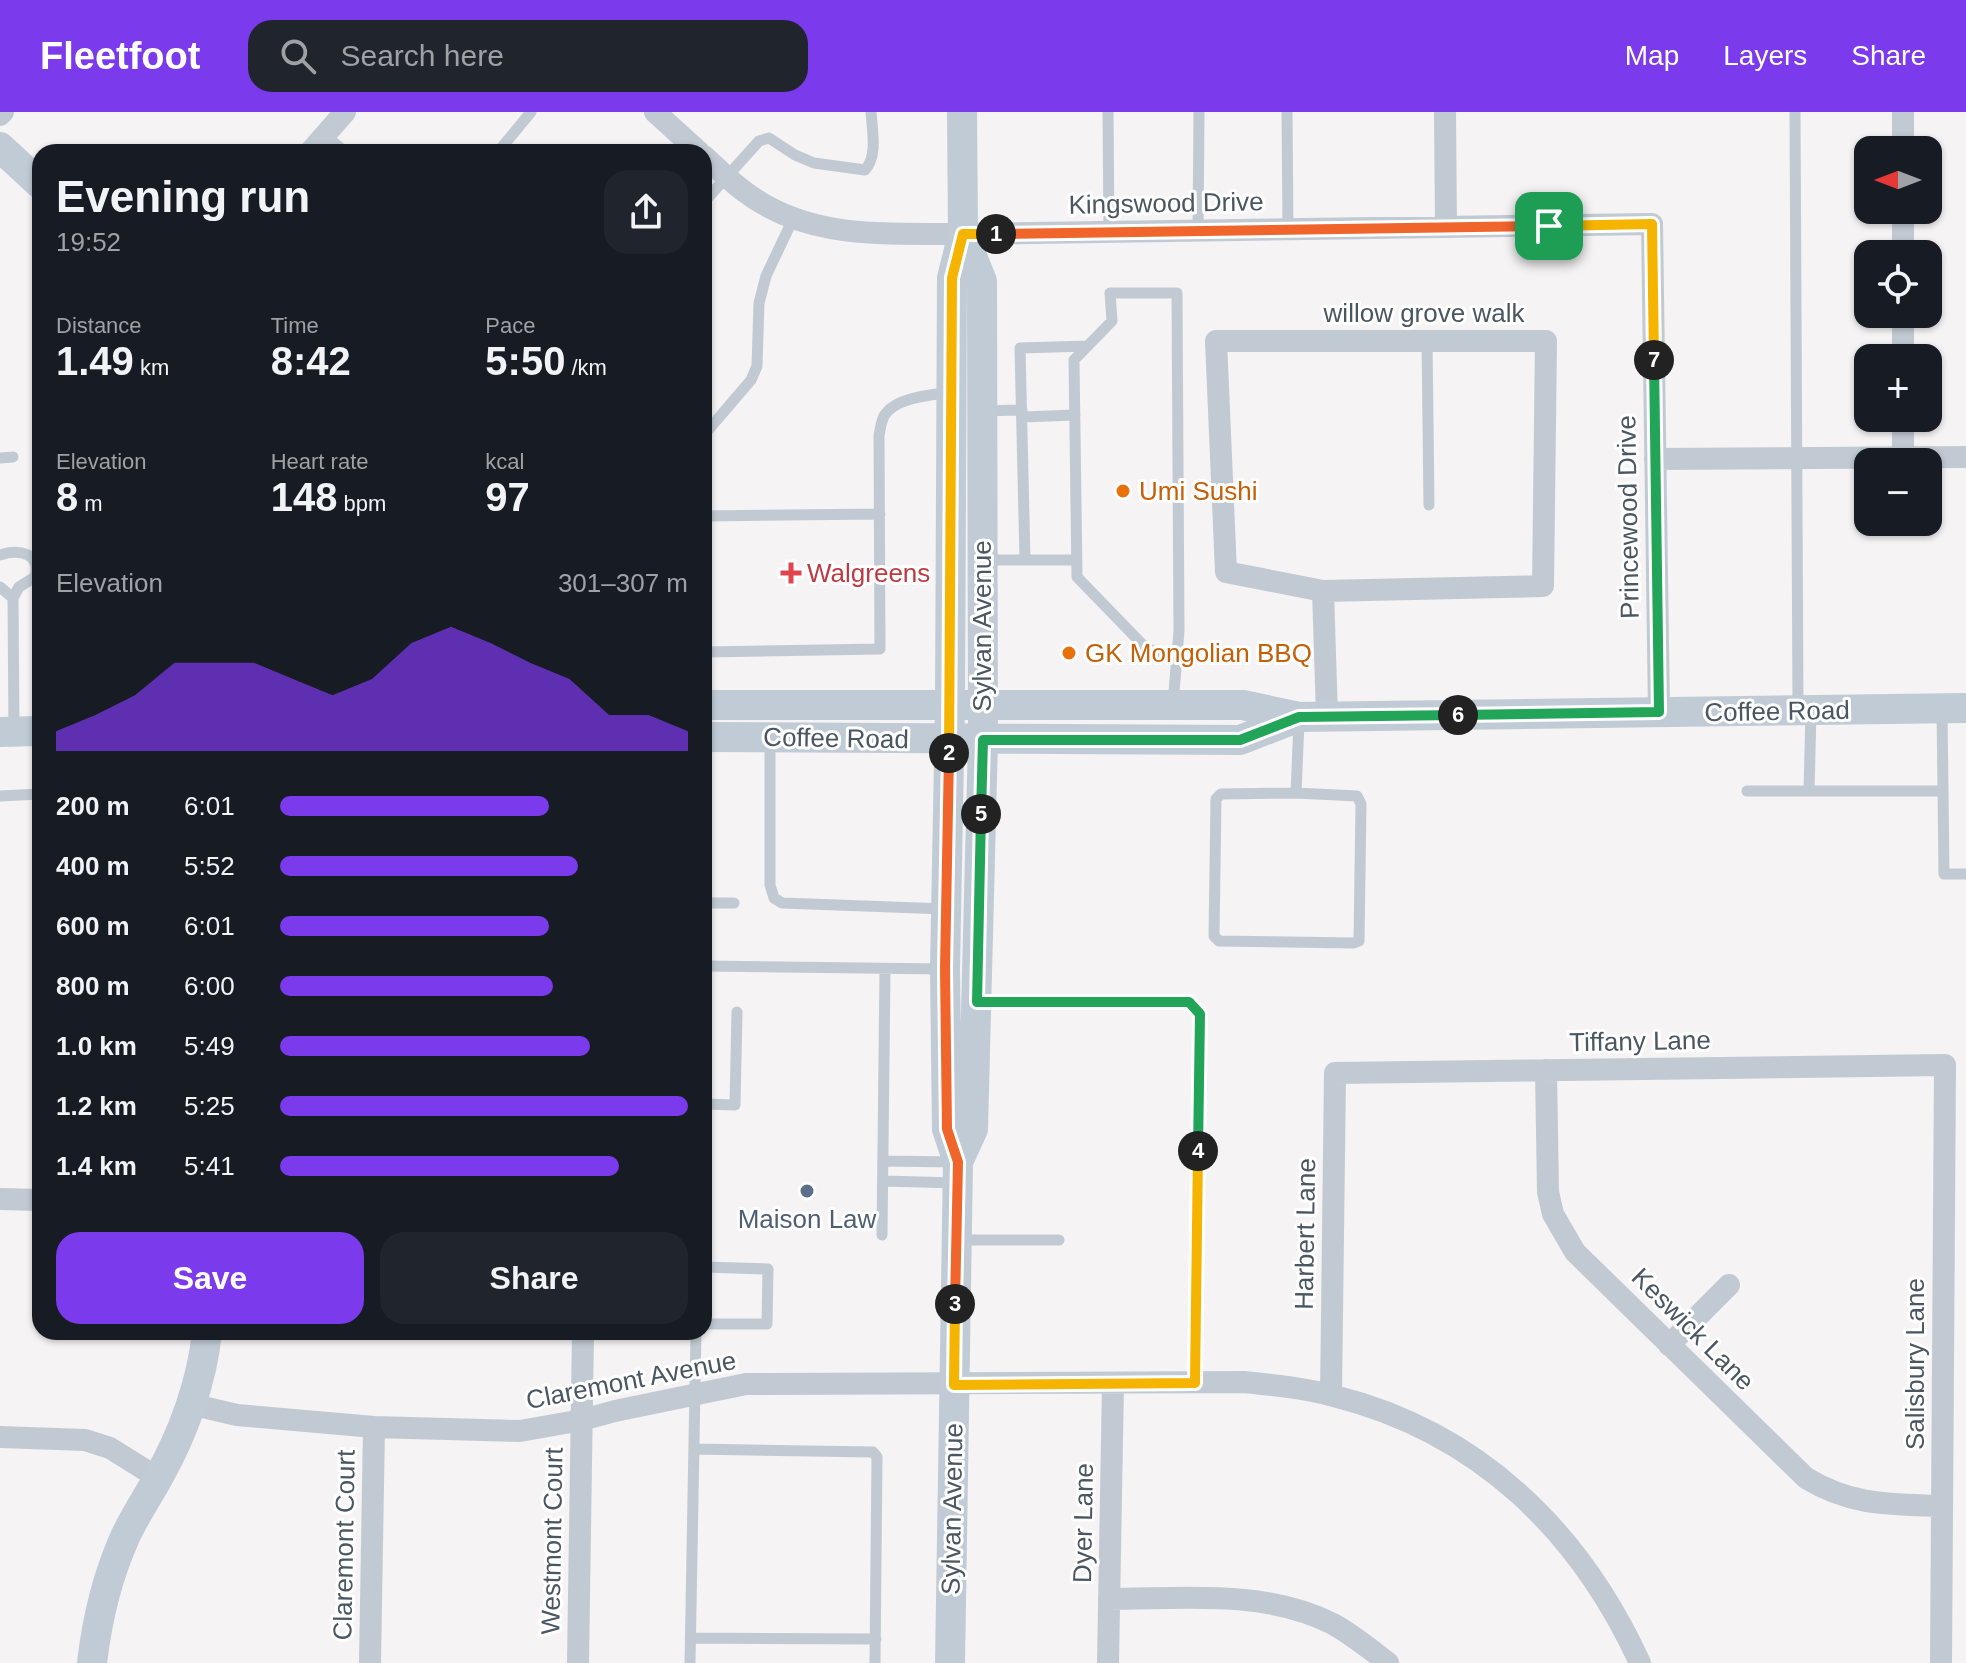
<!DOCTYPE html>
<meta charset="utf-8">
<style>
:root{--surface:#171b24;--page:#20242c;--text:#f1f3f6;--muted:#9ea1a6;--accent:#7c3aed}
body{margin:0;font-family:Helvetica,sans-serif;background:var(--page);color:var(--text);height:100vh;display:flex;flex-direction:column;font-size:30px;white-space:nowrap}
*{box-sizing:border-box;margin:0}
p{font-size:26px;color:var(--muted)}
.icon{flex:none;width:44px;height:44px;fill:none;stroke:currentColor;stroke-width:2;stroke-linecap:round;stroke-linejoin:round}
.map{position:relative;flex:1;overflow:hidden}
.sheet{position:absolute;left:32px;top:32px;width:680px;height:1196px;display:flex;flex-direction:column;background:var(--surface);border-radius:24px;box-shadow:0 2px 6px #0004}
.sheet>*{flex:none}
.needle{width:52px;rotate:270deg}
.buttons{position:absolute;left:1854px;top:24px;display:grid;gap:16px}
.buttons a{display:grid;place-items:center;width:88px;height:88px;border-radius:16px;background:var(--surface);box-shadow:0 2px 6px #0004;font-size:40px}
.pin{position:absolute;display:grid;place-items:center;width:68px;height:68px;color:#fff;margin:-34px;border-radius:16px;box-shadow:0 4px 12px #0006}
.km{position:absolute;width:40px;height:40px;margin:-20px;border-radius:50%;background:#222;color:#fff;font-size:22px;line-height:40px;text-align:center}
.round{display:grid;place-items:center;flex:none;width:84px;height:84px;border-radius:24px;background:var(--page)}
.headline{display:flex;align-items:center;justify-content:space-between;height:136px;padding:0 24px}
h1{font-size:44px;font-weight:800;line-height:60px}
.stats{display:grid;grid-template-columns:repeat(3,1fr);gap:12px;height:136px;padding:8px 24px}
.stats div{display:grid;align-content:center}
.stats b{font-size:40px;font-weight:800}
.stats small{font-size:22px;font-weight:400}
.stats p{font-size:22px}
.chart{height:224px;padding:16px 24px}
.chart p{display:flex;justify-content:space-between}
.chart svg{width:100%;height:144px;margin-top:8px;fill:var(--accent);opacity:.7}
.button{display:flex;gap:16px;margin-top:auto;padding:16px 24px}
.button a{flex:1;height:92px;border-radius:24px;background:var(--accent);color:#fff;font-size:32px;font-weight:800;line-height:92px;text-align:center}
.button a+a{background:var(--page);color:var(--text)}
ul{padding:0 24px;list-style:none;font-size:26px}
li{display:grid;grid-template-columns:128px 96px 1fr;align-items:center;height:60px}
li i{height:20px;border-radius:10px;background:var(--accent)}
header{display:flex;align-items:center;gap:48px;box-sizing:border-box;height:112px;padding:0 40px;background:var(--accent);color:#fff}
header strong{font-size:38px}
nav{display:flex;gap:44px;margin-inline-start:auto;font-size:28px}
.search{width:560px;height:72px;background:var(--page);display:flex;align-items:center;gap:20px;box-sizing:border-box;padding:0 28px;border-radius:24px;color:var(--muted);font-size:30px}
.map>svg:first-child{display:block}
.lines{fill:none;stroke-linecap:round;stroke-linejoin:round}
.lane{stroke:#c1cad2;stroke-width:11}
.street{stroke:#c1cad2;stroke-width:22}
.secondary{stroke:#c1cbd6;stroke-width:30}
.split-1-casing{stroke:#fff;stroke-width:16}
.split-2-casing{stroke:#fff;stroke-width:16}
.split-3-casing{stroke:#fff;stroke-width:16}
.split-4-casing{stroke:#fff;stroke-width:16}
.split-5-casing{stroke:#fff;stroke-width:16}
.split-6-casing{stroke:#fff;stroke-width:16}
.split-7-casing{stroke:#fff;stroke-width:16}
.split-8-casing{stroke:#fff;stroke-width:16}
.split-1{stroke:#f0652b;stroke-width:10}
.split-2{stroke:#f5b400;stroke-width:10}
.split-3{stroke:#f0652b;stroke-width:10}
.split-4{stroke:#f5b400;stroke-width:10}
.split-5{stroke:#22a559;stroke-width:10}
.split-6{stroke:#22a559;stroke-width:10}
.split-7{stroke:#22a559;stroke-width:10}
.split-8{stroke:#f5b400;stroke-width:10}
.food-dot{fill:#e8710a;stroke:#fff;stroke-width:3}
.health-dot{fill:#e0444e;stroke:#fff;stroke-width:3}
.service-dot{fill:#5c6f8a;stroke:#fff;stroke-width:3}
.labels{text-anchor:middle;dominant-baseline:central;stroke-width:6;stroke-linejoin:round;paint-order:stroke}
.street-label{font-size:26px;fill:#4a5661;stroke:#fff}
.food-label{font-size:26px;fill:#c56008;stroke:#fff;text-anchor:start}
.health-label{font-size:26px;fill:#be3a42;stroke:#fff;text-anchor:start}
.service-label{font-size:26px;fill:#4e5e75;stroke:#fff}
</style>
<header>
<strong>Fleetfoot</strong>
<div class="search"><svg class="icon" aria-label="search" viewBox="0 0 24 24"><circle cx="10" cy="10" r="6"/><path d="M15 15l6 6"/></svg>Search here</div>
<nav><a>Map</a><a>Layers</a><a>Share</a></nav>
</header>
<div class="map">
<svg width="1966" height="1551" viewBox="0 0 1966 1551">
<rect width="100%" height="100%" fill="#f5f3f3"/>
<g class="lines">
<path class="lane" d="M1108 0 1109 120
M1287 0 1288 117
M1795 0 1798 595
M325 23 345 40
M498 40 531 0
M704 90 759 29 769 26 795 43 814 51 865 58C878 44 872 18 871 0
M1198 119 1199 0
M1427 229 1429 393
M983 299 1022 298
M1022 305 1075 303
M704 323 751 268 757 254 759 191 766 164 793 107
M0 346 13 345
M704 404 880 402
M0 443C19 437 42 441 35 465L19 475 13 486 14 619
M985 448H1076
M1025 448 1020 236 1088 234
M0 475 13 486
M704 540 880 537 879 324C880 318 881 310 884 304 895 285 931 283 951 280
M1173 592 1179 519 1177 181H1110L1112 209 1074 248 1077 465 1145 535 1177 549
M1942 597 1944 762H1966
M770 629V773L774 786 782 791 946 797
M1747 679H1943
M1809 679 1811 600
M1296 681 1357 684 1361 692 1359 829 1354 831 1219 829 1214 824 1216 687 1221 682Z
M1296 681 1299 610
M0 684 40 682
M704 791H734
M704 854 943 857
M979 890H1189L1200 902 1195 1271
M704 992 735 993 737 900
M883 1049 957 1050
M883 1069 957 1071
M882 1123 885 857
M957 1128H1059
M704 1155 768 1157 767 1212H704
M694 1337 873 1340 877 1345 875 1551
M691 1526 876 1527
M690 1551 696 1220"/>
<path class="street" d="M655 0 699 40
M1445 0 1446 115
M1903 0V38
M0 3 3 0
M310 40 345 0
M704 44C716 55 728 67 741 77 807 129 885 121 963 122L1652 112 1659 600
M1903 98V142
M1903 202V246
M1903 306V345
M1655 347 1966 345
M1323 479 1226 460 1216 229H1546L1543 474 1323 479 1327 604
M1546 958 1548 1080 1553 1102 1575 1140 1806 1366C1852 1394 1890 1392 1942 1394
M0 1087 40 1088
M1669 1233 1729 1173
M1331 1283 1335 961 1945 953 1941 1551
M190 1292 237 1303 374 1315 520 1319 582 1308 615 1299 746 1272 1244 1270C1274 1273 1304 1276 1334 1284 1478 1320 1579 1418 1640 1551
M0 1325 85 1328 110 1336 158 1366
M1109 1487C1183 1487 1265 1477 1333 1512 1353 1523 1370 1537 1388 1551
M370 1551 374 1315
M578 1551 583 1220
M1108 1551 1113 1272"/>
<path class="secondary" d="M0 35 40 72
M704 593H1243L1299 605 1966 596
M0 620 40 619
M704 625 1240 628 1299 605
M958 1050 973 1017 983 628 982 169 963 122
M92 1551C97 1508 107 1465 125 1425 134 1405 147 1386 158 1366 183 1322 202 1270 207 1220
M950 1551 958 1050 947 1017 945 857 950 594 952 166 963 122 962 0"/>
</g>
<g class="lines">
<defs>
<path id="split-1" d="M996 122 1549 114"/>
<path id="split-2" d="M949 641 952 166 963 122H996"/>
<path id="split-3" d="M949 641 945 857 947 1017 958 1050 955 1192"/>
<path id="split-4" d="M955 1192 954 1273 1195 1271 1198 1039"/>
<path id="split-5" d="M981 702 977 890H1189L1200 902 1198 1039"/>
<path id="split-6" d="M981 702 983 628H1240L1299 605 1458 603"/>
<path id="split-7" d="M1458 603 1659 600 1654 248"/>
<path id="split-8" d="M1549 114 1652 112 1654 248"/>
</defs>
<use href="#split-1" class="split-1-casing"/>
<use href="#split-2" class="split-2-casing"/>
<use href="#split-3" class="split-3-casing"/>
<use href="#split-4" class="split-4-casing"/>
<use href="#split-5" class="split-5-casing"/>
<use href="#split-6" class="split-6-casing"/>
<use href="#split-7" class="split-7-casing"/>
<use href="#split-8" class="split-8-casing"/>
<use href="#split-1" class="split-1"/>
<use href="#split-2" class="split-2"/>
<use href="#split-3" class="split-3"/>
<use href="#split-4" class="split-4"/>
<use href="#split-5" class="split-5"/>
<use href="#split-6" class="split-6"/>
<use href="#split-7" class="split-7"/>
<use href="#split-8" class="split-8"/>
</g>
<g class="food-dot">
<circle cx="1123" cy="379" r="8"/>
<circle cx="1069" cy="541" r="8"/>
</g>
<path class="health-dot" d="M787 449h8v8h8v8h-8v8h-8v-8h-8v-8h8z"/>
<circle class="service-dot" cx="807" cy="1079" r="8"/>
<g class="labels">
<g class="street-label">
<text transform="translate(1166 91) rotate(-1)">Kingswood Drive</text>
<text x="1424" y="201">willow grove walk</text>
<text transform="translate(1628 405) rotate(-91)">Princewood Drive</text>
<text transform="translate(982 514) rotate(-90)">Sylvan Avenue</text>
<text transform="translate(1777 599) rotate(-1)">Coffee Road</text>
<text transform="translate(836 626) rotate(1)">Coffee Road</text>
<text transform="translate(1640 929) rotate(-1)">Tiffany Lane</text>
<text transform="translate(1305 1122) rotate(-89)">Harbert Lane</text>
<text transform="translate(1693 1217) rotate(45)">Keswick Lane</text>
<text transform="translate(1915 1252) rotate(-90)">Salisbury Lane</text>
<text transform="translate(631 1268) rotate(-11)">Claremont Avenue</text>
<text transform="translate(952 1397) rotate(-89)">Sylvan Avenue</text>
<text transform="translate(1083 1411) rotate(-89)">Dyer Lane</text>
<text transform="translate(552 1429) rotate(-89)">Westmont Court</text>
<text transform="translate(344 1433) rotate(-89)">Claremont Court</text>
</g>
<g class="food-label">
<text x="1139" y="379">Umi Sushi</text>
<text x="1085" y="541">GK Mongolian BBQ</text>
</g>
<g class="health-label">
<text x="807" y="461">Walgreens</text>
</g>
<g class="service-label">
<text x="807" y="1107">Maison Law</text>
</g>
</g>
</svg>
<div class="buttons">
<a><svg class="needle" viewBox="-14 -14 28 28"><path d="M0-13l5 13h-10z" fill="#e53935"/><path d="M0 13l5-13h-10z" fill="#9ea1a6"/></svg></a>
<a><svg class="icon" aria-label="locate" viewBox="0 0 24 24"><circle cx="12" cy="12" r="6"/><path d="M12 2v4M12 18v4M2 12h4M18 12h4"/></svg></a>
<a>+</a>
<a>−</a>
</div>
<div class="pin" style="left:1549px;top:114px;background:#1e9e55"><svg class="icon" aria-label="arrive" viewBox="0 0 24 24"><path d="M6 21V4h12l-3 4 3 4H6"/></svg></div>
<b class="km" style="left:996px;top:122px">1</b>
<b class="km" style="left:949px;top:641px">2</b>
<b class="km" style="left:955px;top:1192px">3</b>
<b class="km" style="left:1198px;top:1039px">4</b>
<b class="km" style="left:981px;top:702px">5</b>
<b class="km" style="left:1458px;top:603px">6</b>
<b class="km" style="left:1654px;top:248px">7</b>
<section class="sheet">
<div class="headline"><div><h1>Evening run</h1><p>19:52</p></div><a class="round"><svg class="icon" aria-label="share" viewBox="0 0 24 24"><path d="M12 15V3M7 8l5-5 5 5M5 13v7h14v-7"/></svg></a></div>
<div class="stats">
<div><p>Distance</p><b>1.49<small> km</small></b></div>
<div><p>Time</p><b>8:42</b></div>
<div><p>Pace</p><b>5:50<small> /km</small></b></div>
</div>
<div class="stats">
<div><p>Elevation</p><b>8<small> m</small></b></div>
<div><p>Heart rate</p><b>148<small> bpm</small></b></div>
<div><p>kcal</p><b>97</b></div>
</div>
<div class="chart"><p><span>Elevation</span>301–307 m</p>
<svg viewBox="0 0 160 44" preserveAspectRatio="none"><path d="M0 44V38L10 33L20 27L30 17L40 17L50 17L60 22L70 27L80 22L90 11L100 6L110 11L120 17L130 22L140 33L150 33L160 38V44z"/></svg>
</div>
<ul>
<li><b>200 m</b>6:01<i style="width:66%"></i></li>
<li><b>400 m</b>5:52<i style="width:73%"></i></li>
<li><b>600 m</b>6:01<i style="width:66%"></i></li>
<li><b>800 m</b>6:00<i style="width:67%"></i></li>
<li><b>1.0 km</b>5:49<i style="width:76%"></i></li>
<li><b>1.2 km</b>5:25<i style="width:100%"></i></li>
<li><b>1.4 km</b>5:41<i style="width:83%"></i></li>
</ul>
<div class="button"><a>Save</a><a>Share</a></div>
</section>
</div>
